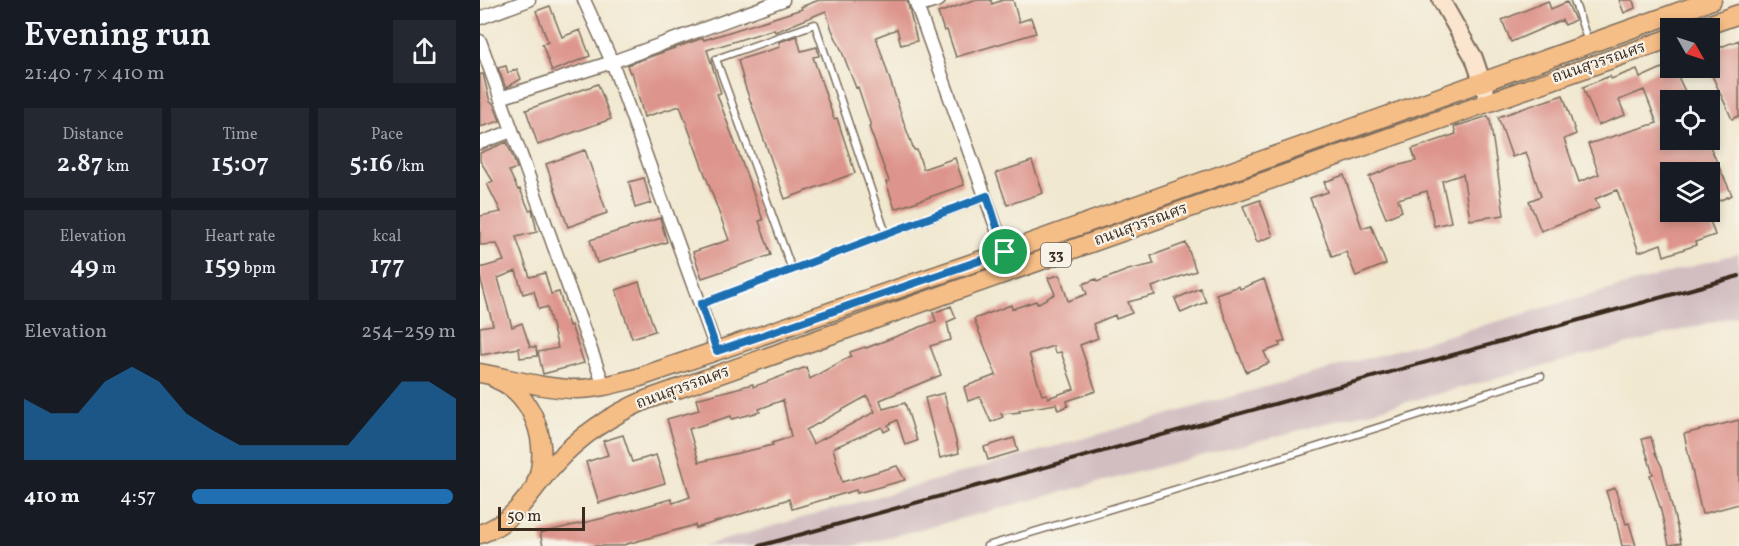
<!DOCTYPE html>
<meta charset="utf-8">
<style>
:root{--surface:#171b24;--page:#242831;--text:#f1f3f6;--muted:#9ea1a6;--accent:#1f6fb2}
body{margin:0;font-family:Vollkorn,"Noto Serif Thai",serif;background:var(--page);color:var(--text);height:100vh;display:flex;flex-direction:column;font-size:22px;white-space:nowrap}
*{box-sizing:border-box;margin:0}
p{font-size:20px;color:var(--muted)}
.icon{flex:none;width:33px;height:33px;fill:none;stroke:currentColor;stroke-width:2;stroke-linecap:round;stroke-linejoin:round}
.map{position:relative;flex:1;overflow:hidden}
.panel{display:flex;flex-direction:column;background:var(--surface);width:480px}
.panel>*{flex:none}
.needle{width:39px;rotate:129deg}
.tools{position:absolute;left:1180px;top:18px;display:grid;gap:12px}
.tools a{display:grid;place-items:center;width:60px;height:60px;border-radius:0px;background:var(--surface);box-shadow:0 3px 9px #0003;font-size:30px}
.scale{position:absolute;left:18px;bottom:15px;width:87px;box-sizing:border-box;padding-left:6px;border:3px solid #3b2a1e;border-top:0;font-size:16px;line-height:21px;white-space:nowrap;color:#3b2a1e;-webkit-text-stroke:4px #f7f3e8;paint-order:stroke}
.pin{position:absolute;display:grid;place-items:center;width:51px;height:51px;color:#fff;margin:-26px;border:3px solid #fff;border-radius:50%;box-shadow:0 2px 6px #0007}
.round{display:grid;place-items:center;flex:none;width:63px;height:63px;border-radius:0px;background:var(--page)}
.head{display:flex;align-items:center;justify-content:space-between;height:102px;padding:0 24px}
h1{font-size:33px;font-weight:600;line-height:45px}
.figures{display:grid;grid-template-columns:repeat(3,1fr);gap:9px;height:102px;padding:6px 24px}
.figures div{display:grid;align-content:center;border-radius:0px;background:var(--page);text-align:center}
.figures b{font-size:26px;font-weight:600}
.figures small{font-size:16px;font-weight:400}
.figures p{font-size:16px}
.chart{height:168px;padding:12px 24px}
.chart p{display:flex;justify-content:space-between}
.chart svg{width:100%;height:108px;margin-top:6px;fill:var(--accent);opacity:.7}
ul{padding:0 24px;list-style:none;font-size:20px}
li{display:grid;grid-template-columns:96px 72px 1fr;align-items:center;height:45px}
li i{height:15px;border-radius:8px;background:var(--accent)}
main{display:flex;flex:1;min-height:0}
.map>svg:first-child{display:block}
.industrial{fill:#d2bec1}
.building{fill:#dd948c;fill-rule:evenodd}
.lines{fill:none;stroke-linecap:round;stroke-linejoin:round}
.lane-casing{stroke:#7b6c5c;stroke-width:9}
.street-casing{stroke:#7b6c5c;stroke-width:15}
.secondary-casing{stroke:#7b6c5c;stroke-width:20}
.primary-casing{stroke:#7b6c5c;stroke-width:21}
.lane{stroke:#fff;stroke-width:6}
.street{stroke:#fff;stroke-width:12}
.secondary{stroke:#fbe5cf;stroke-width:16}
.primary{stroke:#f6be87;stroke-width:18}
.rail{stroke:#3b2a1e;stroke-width:4}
.route-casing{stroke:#fff;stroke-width:12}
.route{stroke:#1f6fb2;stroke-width:8}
.labels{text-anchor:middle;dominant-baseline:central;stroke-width:4.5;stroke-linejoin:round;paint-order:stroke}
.shield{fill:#f7f3e8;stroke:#73665b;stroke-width:1.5}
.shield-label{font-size:15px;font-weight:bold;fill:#3b2a1e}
.street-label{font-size:16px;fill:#3b2a1e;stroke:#f7f3e8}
</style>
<main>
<section class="panel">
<div class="head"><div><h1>Evening run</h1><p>21:40 · 7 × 410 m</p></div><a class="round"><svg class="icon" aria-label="share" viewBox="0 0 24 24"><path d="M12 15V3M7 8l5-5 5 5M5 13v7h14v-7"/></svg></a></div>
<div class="figures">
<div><p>Distance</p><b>2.87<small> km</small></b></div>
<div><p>Time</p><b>15:07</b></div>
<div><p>Pace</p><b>5:16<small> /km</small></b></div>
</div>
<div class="figures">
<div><p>Elevation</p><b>49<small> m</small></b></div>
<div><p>Heart rate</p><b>159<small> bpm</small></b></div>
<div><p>kcal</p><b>177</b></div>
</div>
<div class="chart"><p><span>Elevation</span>254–259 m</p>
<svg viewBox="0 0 160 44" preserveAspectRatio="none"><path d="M0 44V19L10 25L20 25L30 12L40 6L50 12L60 25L70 32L80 38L90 38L100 38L110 38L120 38L130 25L140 12L150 12L160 19V44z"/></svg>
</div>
<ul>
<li><b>410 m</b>4:57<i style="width:99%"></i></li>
</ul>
</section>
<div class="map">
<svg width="1259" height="546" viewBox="0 0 1259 546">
<rect width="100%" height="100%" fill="#f7f3e8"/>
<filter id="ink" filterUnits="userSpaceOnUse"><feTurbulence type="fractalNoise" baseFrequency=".0167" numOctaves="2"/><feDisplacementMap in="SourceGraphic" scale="12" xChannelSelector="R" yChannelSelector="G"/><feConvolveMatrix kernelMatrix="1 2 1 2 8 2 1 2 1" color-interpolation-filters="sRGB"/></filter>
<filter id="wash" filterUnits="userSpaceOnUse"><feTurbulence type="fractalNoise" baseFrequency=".008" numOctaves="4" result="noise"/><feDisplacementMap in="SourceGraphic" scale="24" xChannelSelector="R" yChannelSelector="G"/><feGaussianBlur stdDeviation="1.35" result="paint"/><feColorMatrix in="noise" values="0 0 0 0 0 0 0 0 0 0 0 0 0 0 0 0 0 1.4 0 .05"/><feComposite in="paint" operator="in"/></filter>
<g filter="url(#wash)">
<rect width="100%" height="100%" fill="#f1e8d0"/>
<path class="industrial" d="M1259 253V315L376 546H223Z"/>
<g id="blocks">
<path class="building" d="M339 0H427L437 41 421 45 417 29 396 37 424 123 434 150H437L443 169 475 158 484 185 415 209 406 182 409 181 389 127 391 126 378 87 376 88 361 49 352 30 346 11 295 32 294 29 227 50 241 93 237 94 283 220 279 221 291 255 222 278 213 252 249 240 200 106 164 117 152 72 150 73 147 65 223 38 224 40 322 9 321 7Z
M494 0H511L512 4 523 0H533L539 22 551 18 556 33 476 57 467 30 464 31 458 13Z
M1139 0H1153L1155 8 1144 13Z
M1068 1 1071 9 1087 2 1095 20 1085 25 1082 20 1031 42 1022 20Z
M70 6 82 37 100 30 110 56 72 71 62 44 68 42 56 11Z
M317 36 321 51 337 47 339 56 333 57 354 119 357 118 375 173 305 199 265 86 258 60 300 47 299 42Z
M1259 40V116L1252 119 1230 71V51Z
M1191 64V68H1194L1209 100H1191V140H1227L1252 195 1234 203 1230 195V172H1191V212H1227L1235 235 1215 242 1216 245 1184 256 1181 244 1159 252 1137 190 1115 199 1119 208 1061 231 1049 201 1061 196 1046 152 1032 157 1018 117 1083 95 1096 134 1084 139 1099 182 1119 174 1108 144 1177 123 1164 90 1139 100 1145 115 1118 125 1103 87 1130 76 1131 79 1157 69 1160 78Z
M26 66 28 73 37 69 41 79 26 88 18 68Z
M0 74H3L10 102 13 103 20 121 0 127Z
M118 84 131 119 58 145 46 110Z
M1008 116 1010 120 1024 215 990 220 983 174 962 181 971 222 954 226 947 191 918 199 922 211 906 218 889 177 912 167 936 161 932 149 976 134 974 127Z
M27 142 37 168 29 171 38 190 40 189 49 210 52 209 57 232 36 237 50 277 65 273 71 294 79 292 89 326 91 325 104 363 63 374 58 352 78 348 67 307 59 309 54 291 43 294 36 271 18 278 32 327 42 323 50 347H56L57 356 40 358 39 348 1 355 0 327 13 325 0 277V268L24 261 17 244 0 245V216L21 212 7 184 13 181 0 161V153Z
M105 150 127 213 88 227 66 164Z
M552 161 563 193 527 205 516 173Z
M864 175 882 228 891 225 906 264 876 276 866 252 852 257 830 198 848 192 844 182Z
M164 178 171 203 155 208 149 182Z
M780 200 793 236 777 242 763 206Z
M180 218 187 242 117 263 110 240Z
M706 243 716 271 672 287 675 295 648 302 652 313 636 319 635 315 613 324 618 338 600 345 616 391 587 401 588 406 578 410 576 404 539 410 540 412 521 414 523 417 511 422 500 397 488 401 484 387 516 375 494 319 531 305 532 309 556 301 557 304 575 294 568 278 580 275 588 301 607 294 603 284 616 279 617 282 648 270 674 264 671 256ZM573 346 575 353 581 352 594 389 568 398 567 394 562 395 549 354Z
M784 279 805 341 799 343 800 346 784 352 789 363 766 372 736 294 759 286 760 289Z
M159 282 175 331 152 338 136 290Z
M720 288 726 302 701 313 695 299Z
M471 306 476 318 467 322 471 340 450 346 461 375 400 400 403 409 425 403 437 441 425 445 417 420 408 425 410 429 404 432 402 427 353 448 362 482 417 466 425 480 377 493 376 490 312 509 309 499 216 528 215 525 140 546H63L60 533 128 517 191 499 193 503 210 497 187 419 219 410 216 399 273 384V387L326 367 330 379 371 356 370 352 385 347 386 348 456 321 453 313ZM387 396 395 412 333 444 326 430ZM303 400 311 437 292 443 293 445 219 462 209 429 251 416 252 419 280 412 279 409Z
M464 393 479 453 460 458 445 398Z
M1259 420V504L1222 514 1204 434Z
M143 435 152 462 176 455 185 483 119 503 106 462 128 455 123 441Z
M1171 437 1175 453 1182 467 1201 543 1189 545 1180 507 1170 475 1173 474 1162 439Z
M534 438 538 451 508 460 504 447Z
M1135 488 1146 524 1149 523 1156 546H1142L1136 519 1135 520 1126 491Z"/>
</g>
</g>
<g filter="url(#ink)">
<use href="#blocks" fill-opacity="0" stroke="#7b6c5c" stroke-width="1.5"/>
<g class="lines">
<defs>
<path id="lane" d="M1094 0 1108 42
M312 270 236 59 335 24 406 234
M221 304 507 197
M507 546 827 450 1061 376"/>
<path id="street" d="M104 0 132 62 237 351
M435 0 525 252
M437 7 459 0
M0 18 49 0
M0 41 124 386
M20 98 132 62 303 0
M0 143 32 131"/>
<path id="secondary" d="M961 0 994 58 1009 102"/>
<path id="primary" d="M1219 28 1259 14
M0 373C32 379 65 389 97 389 117 389 137 383 157 378L525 252 1232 0
M16 379C54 394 71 446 56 483
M0 534C39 520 49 491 76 462 102 434 131 415 166 400L1191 38"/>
</defs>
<use href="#lane" class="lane-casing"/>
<use href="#street" class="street-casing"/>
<use href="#secondary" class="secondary-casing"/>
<use href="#primary" class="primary-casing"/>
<use href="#lane" class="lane"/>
<use href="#street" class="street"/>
<use href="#secondary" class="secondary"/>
<use href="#primary" class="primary"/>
<path class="rail" d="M279 546 1259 276"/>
</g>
</g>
<g class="lines" filter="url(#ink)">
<defs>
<path id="route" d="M507 196 525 252 237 351 221 304Z"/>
</defs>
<use href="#route" class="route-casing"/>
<use href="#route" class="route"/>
</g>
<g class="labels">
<rect class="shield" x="561" y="243" width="30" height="24" rx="4.5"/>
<g class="shield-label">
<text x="576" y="255">33</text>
</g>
<g class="street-label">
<text transform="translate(1119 63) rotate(-19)">ถนนสุวรรณศร</text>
<text transform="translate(661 225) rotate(-20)">ถนนสุวรรณศร</text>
<text transform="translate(203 388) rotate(-20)">ถนนสุวรรณศร</text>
</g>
</g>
</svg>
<div class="tools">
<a><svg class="needle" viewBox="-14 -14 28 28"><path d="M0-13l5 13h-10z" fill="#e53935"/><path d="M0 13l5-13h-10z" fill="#9ea1a6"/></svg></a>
<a><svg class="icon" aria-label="locate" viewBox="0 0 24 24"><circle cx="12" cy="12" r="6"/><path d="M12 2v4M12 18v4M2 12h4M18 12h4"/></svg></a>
<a><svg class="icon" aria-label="layers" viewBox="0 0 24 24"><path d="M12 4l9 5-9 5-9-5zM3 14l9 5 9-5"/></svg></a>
</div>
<div class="scale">50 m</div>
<div class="pin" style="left:525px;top:252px;background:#1e9e55"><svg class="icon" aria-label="arrive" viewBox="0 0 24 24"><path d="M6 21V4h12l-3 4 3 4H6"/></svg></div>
</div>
</main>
